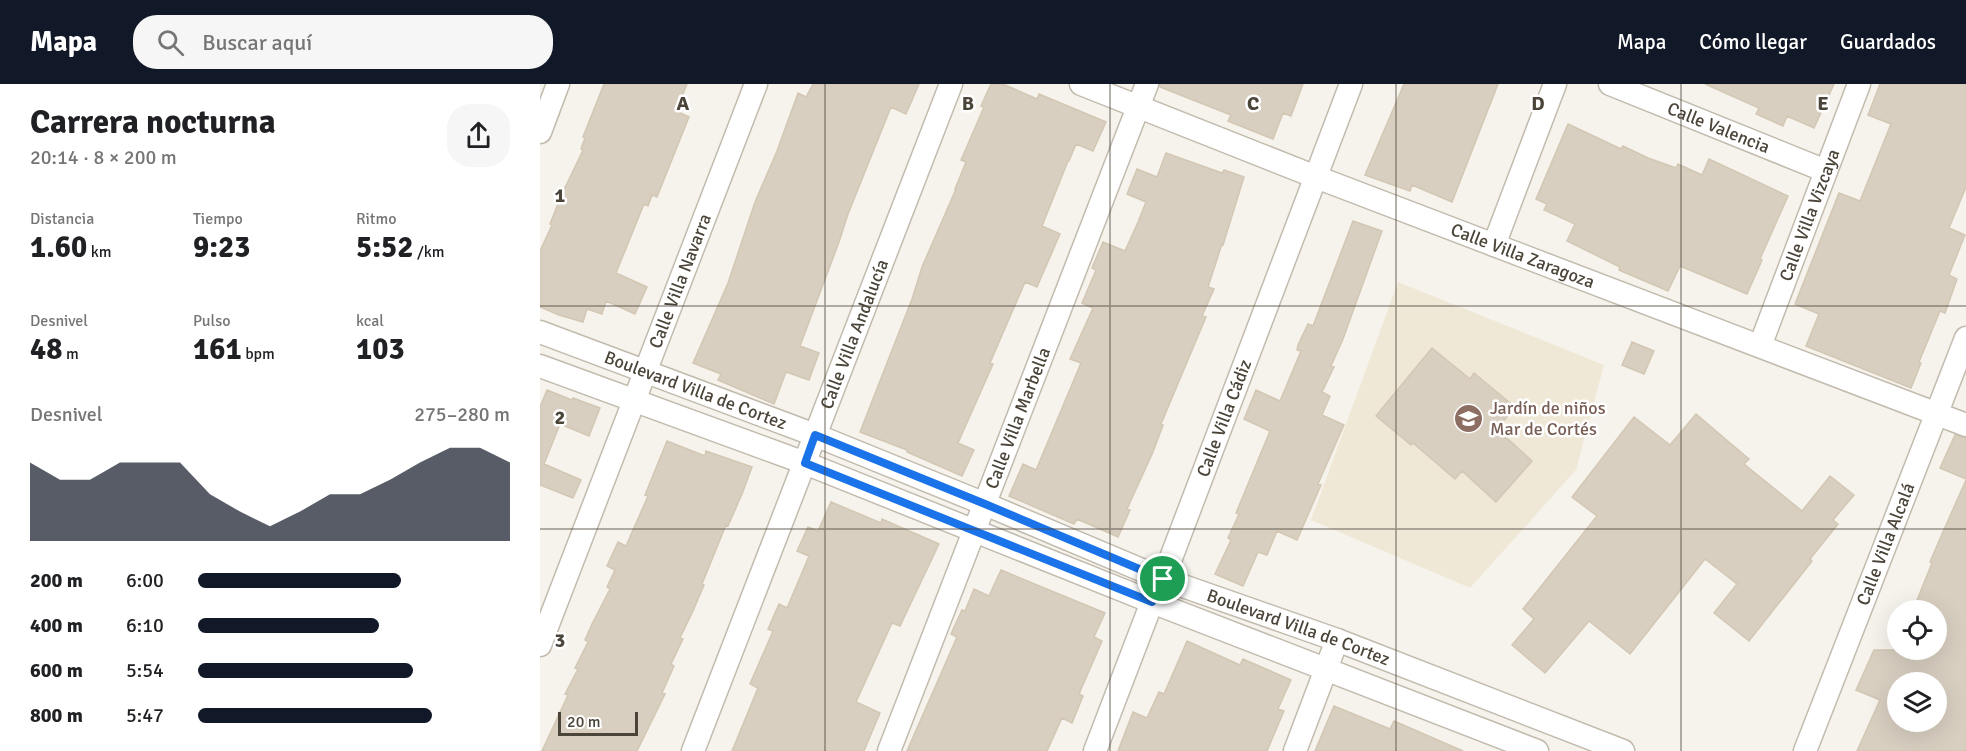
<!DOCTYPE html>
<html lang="es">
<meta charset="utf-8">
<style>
:root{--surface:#fff;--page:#f6f6f6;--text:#202124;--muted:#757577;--accent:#111827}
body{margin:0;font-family:Signika,sans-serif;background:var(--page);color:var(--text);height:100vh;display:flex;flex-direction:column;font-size:22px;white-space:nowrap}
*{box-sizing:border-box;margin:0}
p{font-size:20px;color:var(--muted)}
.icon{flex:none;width:33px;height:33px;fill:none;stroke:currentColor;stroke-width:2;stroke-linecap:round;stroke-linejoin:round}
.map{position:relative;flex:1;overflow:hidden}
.side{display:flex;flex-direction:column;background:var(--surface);width:540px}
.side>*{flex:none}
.fabs{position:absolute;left:1347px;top:516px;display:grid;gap:12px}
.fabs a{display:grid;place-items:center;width:60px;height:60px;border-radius:50%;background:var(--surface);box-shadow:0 6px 24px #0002;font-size:30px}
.scale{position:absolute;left:18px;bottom:15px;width:80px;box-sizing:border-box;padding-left:6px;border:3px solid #4b4439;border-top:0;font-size:16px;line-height:21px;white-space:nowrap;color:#4b4439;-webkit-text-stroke:4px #fff;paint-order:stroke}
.pin{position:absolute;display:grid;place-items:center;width:51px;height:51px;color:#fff;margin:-26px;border:3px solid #fff;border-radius:50%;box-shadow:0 2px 6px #0007}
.round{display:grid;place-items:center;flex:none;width:63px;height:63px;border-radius:24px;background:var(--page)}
.headline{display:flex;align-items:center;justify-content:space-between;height:102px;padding:0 30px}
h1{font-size:33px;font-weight:800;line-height:45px}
.metrics{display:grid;grid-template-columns:repeat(3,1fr);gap:9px;height:102px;padding:6px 30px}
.metrics div{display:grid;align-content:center}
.metrics b{font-size:30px;font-weight:800}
.metrics small{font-size:16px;font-weight:400}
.metrics p{font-size:16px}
.chart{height:168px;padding:12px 30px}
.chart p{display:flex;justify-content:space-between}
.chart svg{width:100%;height:108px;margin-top:6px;fill:var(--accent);opacity:.7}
ul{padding:0 30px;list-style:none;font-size:20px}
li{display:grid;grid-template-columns:96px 72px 1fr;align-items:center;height:45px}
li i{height:15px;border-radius:8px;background:var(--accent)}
header{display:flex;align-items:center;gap:36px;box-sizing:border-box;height:84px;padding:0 30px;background:var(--accent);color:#fff}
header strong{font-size:28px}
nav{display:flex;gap:33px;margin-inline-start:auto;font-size:21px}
.search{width:420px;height:54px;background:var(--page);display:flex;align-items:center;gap:15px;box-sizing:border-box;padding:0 21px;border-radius:24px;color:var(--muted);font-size:22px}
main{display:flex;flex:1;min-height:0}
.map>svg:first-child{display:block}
.education{fill:#efe8d6}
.building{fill:#d8cfc1;stroke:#d3c7b4;stroke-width:1.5;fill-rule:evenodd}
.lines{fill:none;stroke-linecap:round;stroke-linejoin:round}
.minor-casing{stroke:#c2bbae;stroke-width:25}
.minor{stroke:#fff;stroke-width:22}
.route-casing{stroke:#fff;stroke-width:12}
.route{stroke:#1a73e8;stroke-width:8}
.grid{fill:none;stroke:#4b4439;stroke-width:1.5;stroke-opacity:0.55}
.labels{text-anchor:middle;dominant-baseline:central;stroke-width:5;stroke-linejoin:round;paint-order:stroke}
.street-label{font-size:18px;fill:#4b4439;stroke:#fff}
.education-label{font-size:18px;fill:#785e54;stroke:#fff;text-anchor:start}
.grid-label{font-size:20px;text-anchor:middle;font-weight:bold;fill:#4b4439;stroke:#fff;stroke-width:5;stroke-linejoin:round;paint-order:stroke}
</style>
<header>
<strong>Mapa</strong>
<div class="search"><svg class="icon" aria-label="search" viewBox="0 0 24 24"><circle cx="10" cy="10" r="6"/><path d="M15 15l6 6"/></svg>Buscar aquí</div>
<nav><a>Mapa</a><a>Cómo llegar</a><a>Guardados</a></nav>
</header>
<main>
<section class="side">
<div class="headline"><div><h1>Carrera nocturna</h1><p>20:14 · 8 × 200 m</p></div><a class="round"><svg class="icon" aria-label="share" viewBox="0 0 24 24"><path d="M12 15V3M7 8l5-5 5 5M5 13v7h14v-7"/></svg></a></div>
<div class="metrics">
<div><p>Distancia</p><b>1.60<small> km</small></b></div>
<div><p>Tiempo</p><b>9:23</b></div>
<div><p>Ritmo</p><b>5:52<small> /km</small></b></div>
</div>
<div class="metrics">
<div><p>Desnivel</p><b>48<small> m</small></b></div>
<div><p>Pulso</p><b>161<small> bpm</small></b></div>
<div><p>kcal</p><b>103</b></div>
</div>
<div class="chart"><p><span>Desnivel</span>275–280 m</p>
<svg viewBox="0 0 160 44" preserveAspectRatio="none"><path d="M0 44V12L10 19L20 19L30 12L40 12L50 12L60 25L70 32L80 38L90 32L100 25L110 25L120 19L130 12L140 6L150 6L160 12V44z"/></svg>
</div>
<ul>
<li><b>200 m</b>6:00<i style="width:65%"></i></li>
<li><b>400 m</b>6:10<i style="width:58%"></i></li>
<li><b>600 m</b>5:54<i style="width:69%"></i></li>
<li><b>800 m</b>5:47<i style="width:75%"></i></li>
</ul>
</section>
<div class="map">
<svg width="1426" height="667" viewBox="0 0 1426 667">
<rect width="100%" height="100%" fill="#f6f3ec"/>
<path class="education" d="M858 198 1064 281 1036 386 930 504 771 436Z"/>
<path class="building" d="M64 0H147L136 27 149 33 117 113 112 111 108 122 104 120 76 189 107 203 95 230 66 217 62 230 47 225 43 238 19 231 0 223V167L12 141 10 140 21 112 43 66 41 65 45 54 43 53Z
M273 0H379L366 30 351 23 308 130 299 158 260 262 279 269 269 296 246 288 234 320 178 296 181 290 153 279 188 199 215 118 237 67 258 9 266 13Z
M451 0H463L497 15 499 10 566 38 553 67 536 60 529 77H528L502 142 520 150 497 203 485 198 450 279 453 280 418 359 434 366 422 392 367 368V366L320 348 372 215 382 183 416 105H415L426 78 421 76 444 23 441 22Z
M620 0H763L751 32 743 29 733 55 688 37 691 31 620 3Z
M864 0H958L912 118 872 101 870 107 825 91Z
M1165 0H1294L1274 44 1247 32 1243 42 1216 30 1219 24Z
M1340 0H1426V103L1409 144 1425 151 1409 191 1417 195 1405 229 1400 227 1379 278 1381 279 1371 304 1266 262 1279 230 1255 220 1299 109 1320 117 1351 40 1328 31Z
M1028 40 1081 65 1083 62 1108 74 1136 84 1138 80 1162 91 1169 75 1248 112 1220 175 1222 176 1207 210 1140 182 1128 207 1079 186 1080 183 1027 157 1035 140 1004 126 1007 120 996 115Z
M626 69 682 89 684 86 704 93 683 161 682 160 668 203 674 205 662 232 666 233 621 340 623 341 613 368 587 425 590 426 578 453 537 435 534 440 469 412 483 380 496 386 541 279 530 275 553 224 542 219 556 186 552 184 563 158 585 167 598 138 606 118 587 110 597 85 617 93Z
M813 137 842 147 803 255 791 282 794 283 782 308 790 312 782 331 804 341 778 400 781 401 757 456 737 447 727 471 718 468 703 502 675 490 691 456 688 454 699 430 696 429 730 347 704 335 716 306 740 317 761 267 757 266 758 261 768 240 773 242Z
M1092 258 1114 267 1104 290 1082 281Z
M892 264 930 295 934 289 975 323 957 345 992 377 956 418 922 387 915 395 873 359 871 361 836 332Z
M7 306 32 316 33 314 60 324 49 352 20 340 4 380 41 396 33 414 0 401V323Z
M1156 330 1209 375 1204 380 1262 427 1290 392 1314 411 1293 436 1298 440 1270 475 1272 477 1209 557 1174 529 1197 500 1165 475 1090 570 1049 537 1005 589 972 561 994 535 983 525 1057 432 1032 413 1094 333 1130 361Z
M1415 351 1426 354V395L1400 384Z
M127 357 165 372 166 367 212 383 202 410 188 442 186 441 162 500 164 501 153 527 140 554 143 555 131 580 134 582 122 609 125 610 97 667H2L28 611 25 610 38 585 35 584 48 558 45 556 51 542 70 505 67 503 75 486 67 482 78 458 86 462 108 412 105 411Z
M1426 396V667H1317L1340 616 1316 606 1334 566H1356L1358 563V566H1396V526H1373L1392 479 1390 478 1402 450ZM1358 598H1396V638H1358Z
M291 418 341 439 342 435 399 460 360 542 352 539 316 618 340 629 324 667H192L218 604 210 600 233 547 228 545 239 520 247 524 269 472 257 467 268 443 278 447Z
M461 486 565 529 554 553 562 557 539 610 543 612 532 639 522 634 507 667H367L417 553 411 550 422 526 425 527 434 505 449 512Z
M647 557 700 581 703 575 751 596 738 625 744 627 727 667H578L593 628 607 634 619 608 624 610Z
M794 622 850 645 854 637 923 667H775Z"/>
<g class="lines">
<defs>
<g id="minor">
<path id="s1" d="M541 0 776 93 1426 341"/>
<path id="s2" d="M1070 0 1286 87"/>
<path d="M0 48 18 0"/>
<path d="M954 161 1015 0"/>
<path id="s3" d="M0 248 275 351 445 420 623 495 797 556 1083 667"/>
<path id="s4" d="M1220 262 1319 0"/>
<path d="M0 282 265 379 612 518 997 667"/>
<path id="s5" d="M0 561 216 0"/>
<path id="s6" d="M153 667 411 0"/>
<path id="s7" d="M349 667 607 0"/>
<path id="s8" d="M555 667 612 518 623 495 811 0"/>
<path d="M755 667 797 556"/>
<path id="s9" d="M1265 667 1426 254"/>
</g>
</defs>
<use href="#minor" class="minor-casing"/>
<use href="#minor" class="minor"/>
</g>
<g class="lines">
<defs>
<path id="route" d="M275 351 445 420 623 495 612 518 265 379Z"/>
</defs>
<use href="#route" class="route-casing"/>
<use href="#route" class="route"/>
</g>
<path class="grid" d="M285 0V667M570 0V667M856 0V667M1141 0V667M0 222H1426M0 445H1426"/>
<defs>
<symbol id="school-disc" viewBox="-11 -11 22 22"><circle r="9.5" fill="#8d6e63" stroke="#fff"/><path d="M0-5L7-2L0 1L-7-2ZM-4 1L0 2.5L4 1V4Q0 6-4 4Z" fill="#fff"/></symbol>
</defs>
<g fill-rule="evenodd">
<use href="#school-disc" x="912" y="318" width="33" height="33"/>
</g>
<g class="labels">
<g class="street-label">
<text stroke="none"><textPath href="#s2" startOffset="117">Calle Valencia</textPath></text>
<text stroke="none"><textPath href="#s4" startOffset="140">Calle Villa Vizcaya</textPath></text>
<text stroke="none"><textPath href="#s1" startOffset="474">Calle Villa Zaragoza</textPath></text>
<text stroke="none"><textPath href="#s5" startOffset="390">Calle Villa Navarra</textPath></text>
<text stroke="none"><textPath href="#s6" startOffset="447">Calle Villa Andalucía</textPath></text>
<text stroke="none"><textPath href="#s3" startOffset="166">Boulevard Villa de Cortez</textPath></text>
<text stroke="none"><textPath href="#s7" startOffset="357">Calle Villa Marbella</textPath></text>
<text stroke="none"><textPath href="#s8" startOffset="357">Calle Villa Cádiz</textPath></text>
<text stroke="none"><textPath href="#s9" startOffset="222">Calle Villa Alcalá</textPath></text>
<text stroke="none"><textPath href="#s3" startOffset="814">Boulevard Villa de Cortez</textPath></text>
</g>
<g class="education-label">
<text x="950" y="324">Jardín de niños<tspan x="950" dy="21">Mar de Cortés</tspan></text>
</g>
</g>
<g class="grid-label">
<text x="143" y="26">A</text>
<text x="428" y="26">B</text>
<text x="713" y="26">C</text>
<text x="998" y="26">D</text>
<text x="1283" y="26">E</text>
<text x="20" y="118">1</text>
<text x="20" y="340">2</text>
<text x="20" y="563">3</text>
</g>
</svg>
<div class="fabs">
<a><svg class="icon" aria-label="locate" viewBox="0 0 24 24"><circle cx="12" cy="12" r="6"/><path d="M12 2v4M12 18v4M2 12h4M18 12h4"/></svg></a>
<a><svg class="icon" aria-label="layers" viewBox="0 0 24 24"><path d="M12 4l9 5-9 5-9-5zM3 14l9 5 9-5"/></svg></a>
</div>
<div class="scale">20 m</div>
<div class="pin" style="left:623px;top:495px;background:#1e9e55"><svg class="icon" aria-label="arrive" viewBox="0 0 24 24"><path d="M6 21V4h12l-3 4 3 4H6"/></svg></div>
</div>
</main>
